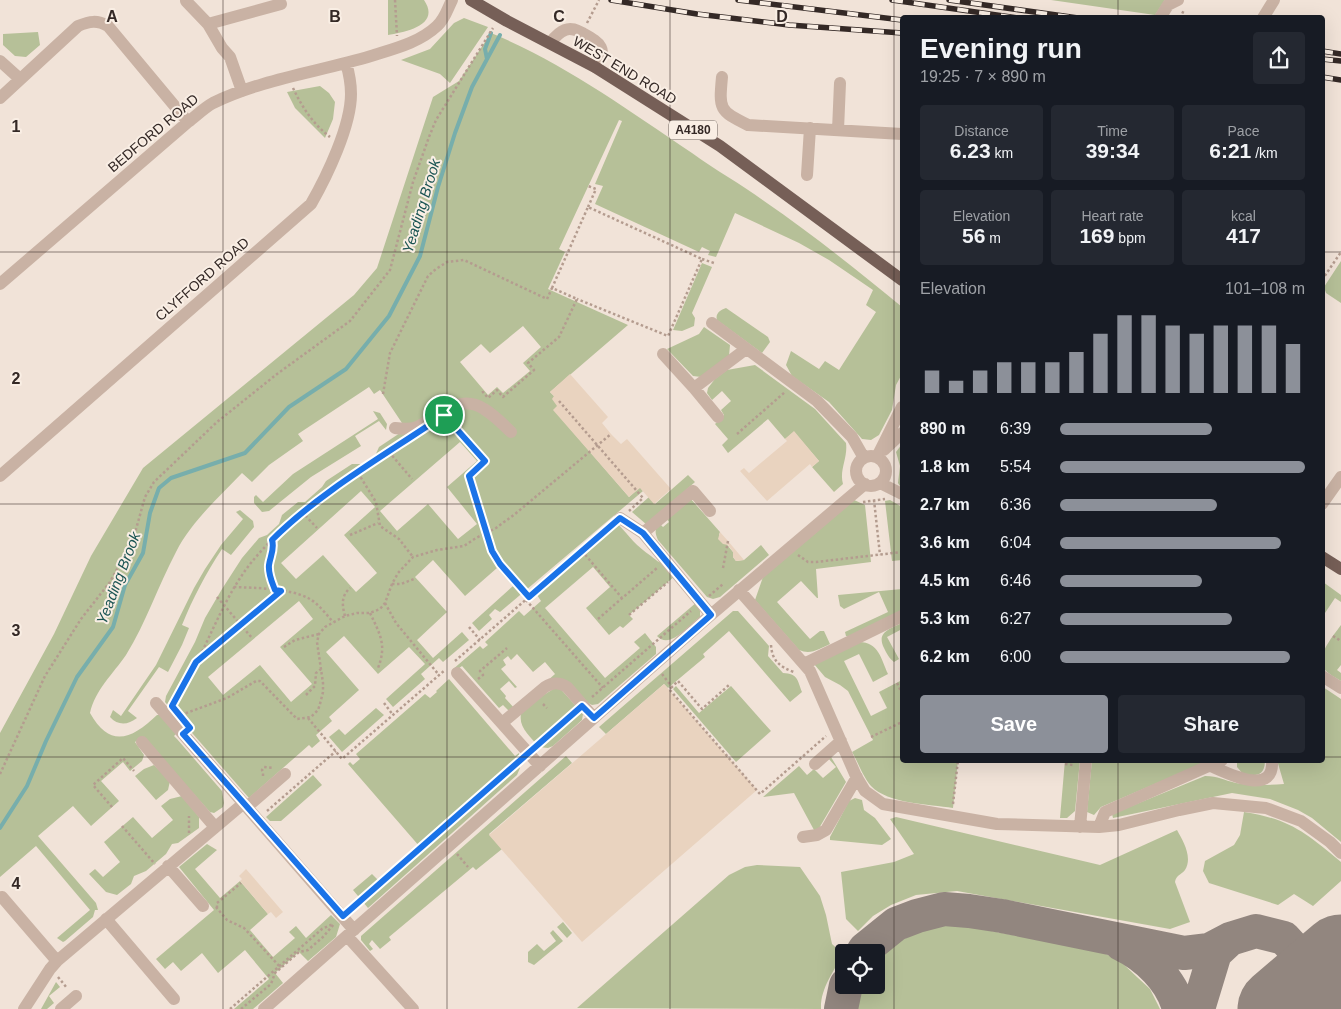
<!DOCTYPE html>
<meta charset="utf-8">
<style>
:root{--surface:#171b24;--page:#242831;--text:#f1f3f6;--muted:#9ea1a6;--accent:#8c9099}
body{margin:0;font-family:Arial,sans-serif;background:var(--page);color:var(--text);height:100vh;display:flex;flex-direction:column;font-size:19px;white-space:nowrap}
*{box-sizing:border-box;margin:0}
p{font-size:16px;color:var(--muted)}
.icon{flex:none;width:28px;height:28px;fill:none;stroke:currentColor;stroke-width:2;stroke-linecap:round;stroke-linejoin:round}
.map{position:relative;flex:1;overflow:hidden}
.panel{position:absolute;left:900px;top:15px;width:425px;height:748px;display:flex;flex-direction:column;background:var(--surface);border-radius:5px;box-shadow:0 5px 20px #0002}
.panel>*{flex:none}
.controls{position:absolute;left:835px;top:944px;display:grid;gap:10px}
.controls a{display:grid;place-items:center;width:50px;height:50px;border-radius:5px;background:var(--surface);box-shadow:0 5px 20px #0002;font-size:25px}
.pin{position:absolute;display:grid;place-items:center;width:42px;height:42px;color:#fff;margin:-21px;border:2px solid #fff;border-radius:50%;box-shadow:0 1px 5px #0007}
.round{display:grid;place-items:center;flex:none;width:52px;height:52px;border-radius:5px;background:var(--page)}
.headline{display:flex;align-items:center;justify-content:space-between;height:85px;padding:0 20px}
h1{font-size:28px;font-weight:700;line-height:38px}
.figures{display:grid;grid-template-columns:repeat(3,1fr);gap:8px;height:85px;padding:5px 20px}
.figures div{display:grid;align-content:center;border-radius:5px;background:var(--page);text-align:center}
.figures b{font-size:21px;font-weight:700}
.figures small{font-size:14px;font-weight:400}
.figures p{font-size:14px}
.chart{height:140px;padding:10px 20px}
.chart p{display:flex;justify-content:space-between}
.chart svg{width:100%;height:90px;margin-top:5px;stroke:var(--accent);stroke-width:6}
.primary-button{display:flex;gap:10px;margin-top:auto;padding:10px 20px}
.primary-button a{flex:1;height:58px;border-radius:5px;background:var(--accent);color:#fff;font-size:20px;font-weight:700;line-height:58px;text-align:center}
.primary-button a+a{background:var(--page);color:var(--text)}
ul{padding:0 20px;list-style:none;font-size:16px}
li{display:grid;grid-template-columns:80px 60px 1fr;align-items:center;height:38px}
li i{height:12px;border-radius:6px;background:var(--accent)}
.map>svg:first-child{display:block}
.green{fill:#b6c098;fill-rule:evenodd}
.plaza{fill:#e9d3bf}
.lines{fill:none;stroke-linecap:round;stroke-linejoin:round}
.stream{stroke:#77aeac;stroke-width:4}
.taxiway{stroke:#92867f;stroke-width:34}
.runway{stroke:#92867f;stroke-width:85}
.path{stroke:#b49c8f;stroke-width:2.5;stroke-dasharray:2.5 2.5;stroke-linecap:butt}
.minor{stroke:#c9b2a4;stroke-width:12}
.major{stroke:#765f57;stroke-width:12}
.rail-casing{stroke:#342926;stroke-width:5.5}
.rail{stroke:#f9eee4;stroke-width:4;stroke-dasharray:11;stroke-linecap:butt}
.route-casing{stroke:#fff;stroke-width:10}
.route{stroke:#1a73e8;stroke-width:6}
.grid{fill:none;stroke:#342926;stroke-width:1;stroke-opacity:0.55}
.labels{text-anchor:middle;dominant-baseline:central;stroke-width:4;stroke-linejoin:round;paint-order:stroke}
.shield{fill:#f9eee4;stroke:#6f645f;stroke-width:1}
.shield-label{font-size:12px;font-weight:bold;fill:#342926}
.street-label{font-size:14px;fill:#342926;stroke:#f9eee4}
.water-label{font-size:15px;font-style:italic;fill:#1c5554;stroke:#f9eee4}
.grid-label{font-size:16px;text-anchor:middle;font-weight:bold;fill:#342926;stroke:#f9eee4;stroke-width:4;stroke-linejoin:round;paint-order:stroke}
</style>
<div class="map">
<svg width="1341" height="1009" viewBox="0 0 1341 1009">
<rect width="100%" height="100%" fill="#f1e3d8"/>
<path class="green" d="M388 0H424C441 25 406 32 388 35Z
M1051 0H1165L1155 15Z
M464 18 488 27 450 83 440 74 401 60 430 49 454 23Z
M38 32 40 45 26 57 15 56 3 45V34Z
M491 33C565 64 625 108 692 153 715 170 741 184 764 201 812 234 857 270 902 307V374L896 385 892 410 879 435 871 440 862 439 829 402 792 376 786 365 791 351 819 369 825 361 839 370 876 312 866 305 873 290 829 260 799 243 735 213 716 257 708 255 710 251 702 247 699 252 595 204 603 186 595 184 622 121 619 120 559 249 565 252 548 289 628 325 550 392 555 397 558 406 554 410 629 497 640 487 643 491 500 612 495 609 489 615 492 619 479 631 472 623 513 586 497 568 465 596 433 560 415 577 447 612 417 640 433 658 462 632 469 640 443 662 439 658 421 674 425 679 393 707 386 699 425 664 409 647 378 674 344 636 326 652 359 690 329 717 332 721 316 735 320 741 312 748 309 745 249 798 165 702 166 696 195 642 205 618 222 589 242 558 259 538 267 535 279 524 282 515 298 502H305L322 487 326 481 352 464H362L375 456 379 447 406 429 380 390 374 394 369 387 298 434 303 441 269 465 252 482 242 473C219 497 191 522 176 552 158 586 146 623 126 655 113 674 95 690 90 713 110 749 132 739 157 715H160L176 734 174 736 177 739 222 791 224 803 223 807 214 813 210 812 142 737 135 742 144 755 142 761 130 771 123 762 101 781 119 801 91 826 73 806 38 836 96 903 98 910H95L93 917 65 941 63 942 57 938 90 910 36 846 0 877V733L54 634 91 556 143 468 354 295 377 268 433 97 459 81ZM523 326 541 347 523 363 530 371 503 393 497 387 488 395 460 362 481 344 490 353ZM460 442 477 461 447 487 477 524 458 539 428 504 397 531 380 511ZM361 491 375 507 344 535 377 573 356 592 323 555 296 579 281 563ZM299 601 313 619 280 647 312 684 291 702 260 665 223 695 208 677Z
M320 86 329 93 335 102 333 119 325 138 295 108 287 92Z
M1341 261V303L1326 293 1324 287Z
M702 263 712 267 692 313 695 318 694 326 682 331 673 330Z
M726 308 768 337 770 342 762 353 717 320C715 314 720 310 726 308Z
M704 327 730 345 729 356 701 377 693 376 667 349 699 334Z
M755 365 815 409 846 443C848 458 839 470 843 484L834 492 812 467 819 461 794 432 785 439 768 419 728 453 722 445 728 439 715 424 724 415 721 410 731 401 722 391 712 400 707 393 708 388 715 379 727 370Z
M373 411 380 413 387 424 386 430 379 421 355 436 361 446 311 477 269 511 262 512 254 503V497L256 495 263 502 293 474 378 419Z
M902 444V489L898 483 900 466 896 452Z
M688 475 695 482 647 525 632 512 649 497 655 504Z
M690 498 720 532 719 535 733 552V557L736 561 744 560 761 545 769 555 720 597 713 599 707 597 658 540C655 533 654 529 660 524L663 527 669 522 666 518Z
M852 499 865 505 871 562 816 569 818 598H817L801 581 777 602 810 639 820 631H824L830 644C819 649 811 655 799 650L755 600 763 577Z
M890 500 902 507V560L892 561 885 501Z
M240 510 253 521 254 527 231 555 222 549C206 573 193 598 182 625L189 628 182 645 168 672 159 667 128 711 137 718C128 725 118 726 110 717L113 710 121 716 156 665 194 588 205 569 221 545 243 519 236 512Z
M618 524C630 537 636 546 651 556 656 560 659 563 665 564L675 576 629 615 633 619 623 628 620 626 609 635 586 608 610 587 593 567 545 608 605 678 640 648 634 642 645 633 656 647V654L598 704 592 705 547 681 555 674 545 662 533 672 517 654 511 660 508 656 503 660 506 665 501 669 517 687 515 688 509 681 500 689 506 696 505 698 515 709 511 713 503 705 499 708 462 666 454 672 452 670 480 646 483 649 488 645 485 642 519 611 524 616 541 601 537 595Z
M1323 582 1341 595V602L1335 598 1323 616Z
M902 589V610L850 636H846L845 632 888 612 879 592 844 609 840 606 838 595Z
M697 602 700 611V617C689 625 670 650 657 636Z
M733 611H738L769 646 768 656 783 673C798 674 797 679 802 692L790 702 729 631 703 654 705 657 668 688 664 684 606 734 599 727Z
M902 623V629L887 637 899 659 894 662C889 658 887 654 884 648 876 632 890 629 902 623Z
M1341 625V665L1337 670 1341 673V681C1336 678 1329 674 1325 670 1314 657 1334 635 1341 625Z
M859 642C879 642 881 659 888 674L873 682 859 654 844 661 871 716 887 708 879 692 902 680V760H958L953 808C929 804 888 804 871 786 863 777 858 762 852 752L873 740 848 691 840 685 825 677 814 664Z
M449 679 515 756 519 753 520 768 517 775 368 908 353 890 372 874 380 882 420 847 348 764 350 762 353 765 360 759 356 754 425 694 430 698 437 692 436 691Z
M558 686 583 714 582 720 553 746 548 748 539 747C529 735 515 725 523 708Z
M676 686 699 713 731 686 771 731 736 762 673 689Z
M1323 687 1341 699V842L1312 818 1298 810 1270 799 1232 793 1113 818 1112 814 1205 776C1219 776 1223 780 1236 783 1252 786 1268 785 1284 784L1277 760H1322Z
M376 708 384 715 342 752 329 737 339 729 345 735Z
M566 756 572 763 489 834 502 849 476 870 473 867 389 937 391 940 380 949 372 940 369 944 373 949 370 951 361 940V936Z
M831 757 846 782 818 830H814L794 793 763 797 799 766 807 775 814 769 823 778 836 767 828 758Z
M1065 760H1080L1075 811 1067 818H1060Z
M1092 760H1211L1101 807 1094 815 1087 812Z
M1237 760H1265C1265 777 1255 776 1243 774L1237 767Z
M154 765 170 781 168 790 156 800 135 776 144 769Z
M313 775 322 785 281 821H270L266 817Z
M182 796 199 817V828L178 843 172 844 166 854 146 871 134 876 131 884 117 895 106 892 89 874 95 869 103 877 120 862 104 842 133 817 152 838 173 820 161 806 170 799Z
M855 798 862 800 864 810 875 818 891 839 882 845 830 840V837L849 801Z
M1244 812C1290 819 1306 833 1341 862V881L1313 906 1294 894 1278 905 1209 883 1203 871 1205 861 1234 845 1240 835Z
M896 817 1100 865 1177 830C1183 841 1193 857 1185 870 1181 875 1176 875 1175 882L1190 922 1170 929 957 891 916 895 891 905 873 916 858 931 846 919 841 872 894 862 914 854 890 819Z
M207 844 217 850 195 869 220 898 240 881 268 914 250 930 273 957 295 938 289 932 296 926 306 938 331 915 340 924 336 937 308 961 299 952 275 973 283 983 253 1009H234L269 979 245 950 218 973 202 953 181 971 173 962 165 969 156 959 214 910 179 867Z
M757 865 800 867 820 896 826 915 832 944 843 954C834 971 820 989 821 1009L577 1008 729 875 745 867Z
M563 922 572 933 567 938 557 927Z
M949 923 1098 951 1118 959 1137 977 1150 989 1160 1009H857L856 998 864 985H876V965L893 944 921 931Z
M553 930 563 941 534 965 528 962V952L537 944 544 951 556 941 550 933Z
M56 982 60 987 49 996 54 1003 47 1009H41Z"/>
<path class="plaza" d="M570 374 608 417 602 423 611 434 621 444 627 439 671 489 654 504 640 488 629 497 553 410 557 406 552 399 554 396 550 392Z
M794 431 819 461 812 467 810 464 767 501 740 471 744 468 749 473 787 441 785 439Z
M720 532 728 541 744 560 736 561 733 557V552L728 545 723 544 718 539Z
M664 684 757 790 582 942 489 835Z
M246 869 283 912 276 918 271 912 268 914 240 881 242 879 239 876Z"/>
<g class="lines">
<path class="stream" d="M487 59 485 49 491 33
M0 828 27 786 46 741 77 677 113 627 125 585 143 553 150 513 159 488 171 478 245 453 289 407 346 369 389 316 420 256 438 187 455 133 472 87 500 35"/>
<path class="taxiway" d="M1121 944C1146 956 1172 980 1179 1009
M863 952 865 949 896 924 917 916 944 909 969 911 1002 916 1184 953 1209 950 1230 939 1256 931 1284 938 1295 950 1301 965 1302 978 1294 997
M841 1009 846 985
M1198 1009 1215 953 1230 939"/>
<path class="runway" d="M1280 1009 1341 957"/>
<path class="path" d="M395 0 397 36
M1180 18 1184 10
M587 23 599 0
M293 88C302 107 313 124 330 137
M1322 178V185
M588 207 596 189 588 186
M702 259 714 263
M1322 280 1341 252
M552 288 588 207 702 259 668 336 577 299
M383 394 390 353 428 276 436 269 447 262 464 260 547 299 552 288 577 299 559 337 528 363 534 370 503 397 497 390 488 398 483 392 480 394
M559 401 643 498 629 511
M450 422 485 461 469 476 492 551 500 564 529 597
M737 434 785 392
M389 452 412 479
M358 473 376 502 380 526 399 539 413 557
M874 500 880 555
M863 502 885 499
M302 512 317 528
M350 535 378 523
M272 541 273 549 269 568 275 590
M582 551 622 598
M798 555 808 562H816L902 552
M723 568 728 541
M392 584H401L414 579
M234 587C255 588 289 588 308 598 318 603 326 614 333 622
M709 596 723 584
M217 597 252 638
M526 600 603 688
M385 603 396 623 439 675
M370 613C380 634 387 645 378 668
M629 615 668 582
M345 616C342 605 341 596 350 588
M598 619 657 568
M469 627 480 640
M1333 636 1341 641
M771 645C772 661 780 667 794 672
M284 647 295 640 319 634
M198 661 281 591
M455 661 611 526
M662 674 672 687 678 681 702 709 729 685
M478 679 483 675 480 671 507 648
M897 683 902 693
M672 687 669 689 760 794 826 736
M306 695 315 686 316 673 321 669
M592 697 691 611
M384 703 393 715
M173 704C182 687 192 671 201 654 217 621 231 586 255 558 297 509 353 476 406 441
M543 704 547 708
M181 715 227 698 256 681H260L297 719 311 717 318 710 320 704 323 692V683L317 642 319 634 325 627 345 616 357 613H370L380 609 385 603 392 584 398 573 413 557 437 550 464 546 476 538 496 528 515 514 611 434
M308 718 342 759 445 670
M871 737 902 722
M537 745 575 713
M1065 764 1073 765
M0 774 45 676 81 619 110 582 133 540 145 497 154 482 217 422 277 374 350 321 390 270 413 182 429 137 436 120 493 28
M263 776V772L262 770 264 767 273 768
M953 804 958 760
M112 807 93 785 123 758 134 771
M267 811 336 751
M122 826 155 864
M189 833V816
M457 854 468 867
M216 907 227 920 244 928 281 968
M217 908V903L241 883
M351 908 520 760
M58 977 67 988
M230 1009 322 929 333 924
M241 1009 271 984 275 973 299 952 308 950 323 937 334 924"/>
<path class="minor" d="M186 1 208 24 222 48 230 57 242 91
M1160 18 1168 5 1178 0
M1263 18 1274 0
M208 24 281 4
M550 43C554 38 559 32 565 30 572 27 578 31 584 34 600 43 609 49 595 67
M0 61 20 79
M722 77C719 109 719 111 748 125L902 134
M0 98 78 26C90 21 97 20 108 26L188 122
M838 130 840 83
M807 175 810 128
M0 284 188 122C196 116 204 108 213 103 262 79 318 72 371 56 393 49 419 43 437 26 445 19 447 10 452 0
M712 323 817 401 852 437 864 458
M663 354 694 388 746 349
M694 388 718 417
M395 428C402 429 410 430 417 427 439 416 459 393 484 409 494 415 503 424 511 432
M884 450 902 433
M856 471a15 15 0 1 1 30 0a15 15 0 1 1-30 0Z
M877 457 902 407
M0 476 311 204C327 176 351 126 351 94 351 83 349 73 346 63
M880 483 902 494
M1322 504 1341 477
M710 511 693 491 643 533 711 615
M620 518 643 533
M739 590 810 671 856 776 865 791 883 804 997 824 1099 827 1119 825 1179 810 1213 803 1266 808 1301 821 1330 842 1341 853
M804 664 902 616
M457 673 540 766
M1322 676 1341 688
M156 703 354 930
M502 723 545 687C553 682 559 682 567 687L594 718
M142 742 215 827
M815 764 841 741
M1211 766C1227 773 1275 798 1272 760
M247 807 285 774
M1080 827 1086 760
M1099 827 1105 812 1222 760
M803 837 817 835 826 830 857 777
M168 866 203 906
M2 897 57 961
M106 919 174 999
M347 936 413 1009
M24 1009 50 969 57 961 244 803
M61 1009 76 996
M264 1009 706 619 865 484"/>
<path class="major" d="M471 0 507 21 595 67 720 146 902 280
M1322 557 1341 569"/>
<defs>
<path id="rail" d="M611 0 697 14 789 25 902 33
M738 0 902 20
M892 0 1018 18
M949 0 1078 18
M1322 51 1341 54
M1322 59 1341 61
M1322 77 1341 80"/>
</defs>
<use href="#rail" class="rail-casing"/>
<use href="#rail" class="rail"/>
</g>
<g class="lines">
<defs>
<path id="route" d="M444 415 485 461 469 476 492 551 500 564 529 597 620 518 643 533 711 615 594 718 582 706 343 916 183 734 190 728 172 706 196 662 281 591 275 590C272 582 268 574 269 565 270 557 275 549 272 540 321 491 387 454 444 415Z"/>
</defs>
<use href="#route" class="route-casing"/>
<use href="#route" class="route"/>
</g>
<path class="grid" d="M223 0V1009M447 0V1009M670 0V1009M894 0V1009M1118 0V18M0 252H902M1322 252H1341M0 504H902M1322 504H1341M0 757H902M1322 757H1341M1118 760V1009"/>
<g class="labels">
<rect class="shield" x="669" y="120.5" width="48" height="19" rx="4"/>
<g class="shield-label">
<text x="693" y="130">A4180</text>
</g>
<g class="street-label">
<text transform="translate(625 70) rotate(31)">WEST END ROAD</text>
<text transform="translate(153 133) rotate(-40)">BEDFORD ROAD</text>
<text transform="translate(202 279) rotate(-41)">CLYFFORD ROAD</text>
</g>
<g class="water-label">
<text transform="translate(421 206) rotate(-73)">Yeading Brook</text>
<text transform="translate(118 578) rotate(-69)">Yeading Brook</text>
</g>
</g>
<g class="grid-label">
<text x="112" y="22">A</text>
<text x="335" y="22">B</text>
<text x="559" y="22">C</text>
<text x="782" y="22">D</text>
<text x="16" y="132">1</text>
<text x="16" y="384">2</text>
<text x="16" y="636">3</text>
<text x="16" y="889">4</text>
</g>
</svg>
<div class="controls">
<a><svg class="icon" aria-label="locate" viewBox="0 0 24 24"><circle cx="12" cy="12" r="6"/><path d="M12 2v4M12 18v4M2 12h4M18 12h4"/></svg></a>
</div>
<div class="pin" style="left:444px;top:415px;background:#1e9e55"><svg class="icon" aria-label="arrive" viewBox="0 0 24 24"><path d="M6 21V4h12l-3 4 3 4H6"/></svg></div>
<section class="panel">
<div class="headline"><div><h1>Evening run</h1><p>19:25 · 7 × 890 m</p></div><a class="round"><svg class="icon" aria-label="share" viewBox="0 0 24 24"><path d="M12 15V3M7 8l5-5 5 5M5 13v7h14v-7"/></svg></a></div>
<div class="figures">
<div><p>Distance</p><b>6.23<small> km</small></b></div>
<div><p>Time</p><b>39:34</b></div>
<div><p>Pace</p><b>6:21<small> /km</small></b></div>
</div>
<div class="figures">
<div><p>Elevation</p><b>56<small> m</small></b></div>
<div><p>Heart rate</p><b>169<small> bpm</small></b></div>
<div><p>kcal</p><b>417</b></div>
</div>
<div class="chart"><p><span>Elevation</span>101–108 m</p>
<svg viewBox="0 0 160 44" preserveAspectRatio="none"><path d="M5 44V33M15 44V38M25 44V33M35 44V29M45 44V29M55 44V29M65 44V24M75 44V15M85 44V6M95 44V6M105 44V11M115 44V15M125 44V11M135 44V11M145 44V11M155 44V20"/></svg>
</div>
<ul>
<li><b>890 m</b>6:39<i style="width:62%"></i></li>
<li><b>1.8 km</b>5:54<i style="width:100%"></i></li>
<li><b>2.7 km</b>6:36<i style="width:64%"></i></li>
<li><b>3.6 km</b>6:04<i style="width:90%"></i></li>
<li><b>4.5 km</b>6:46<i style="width:58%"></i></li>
<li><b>5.3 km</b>6:27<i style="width:70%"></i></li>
<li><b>6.2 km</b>6:00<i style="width:94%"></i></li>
</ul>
<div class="primary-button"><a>Save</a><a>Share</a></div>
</section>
</div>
